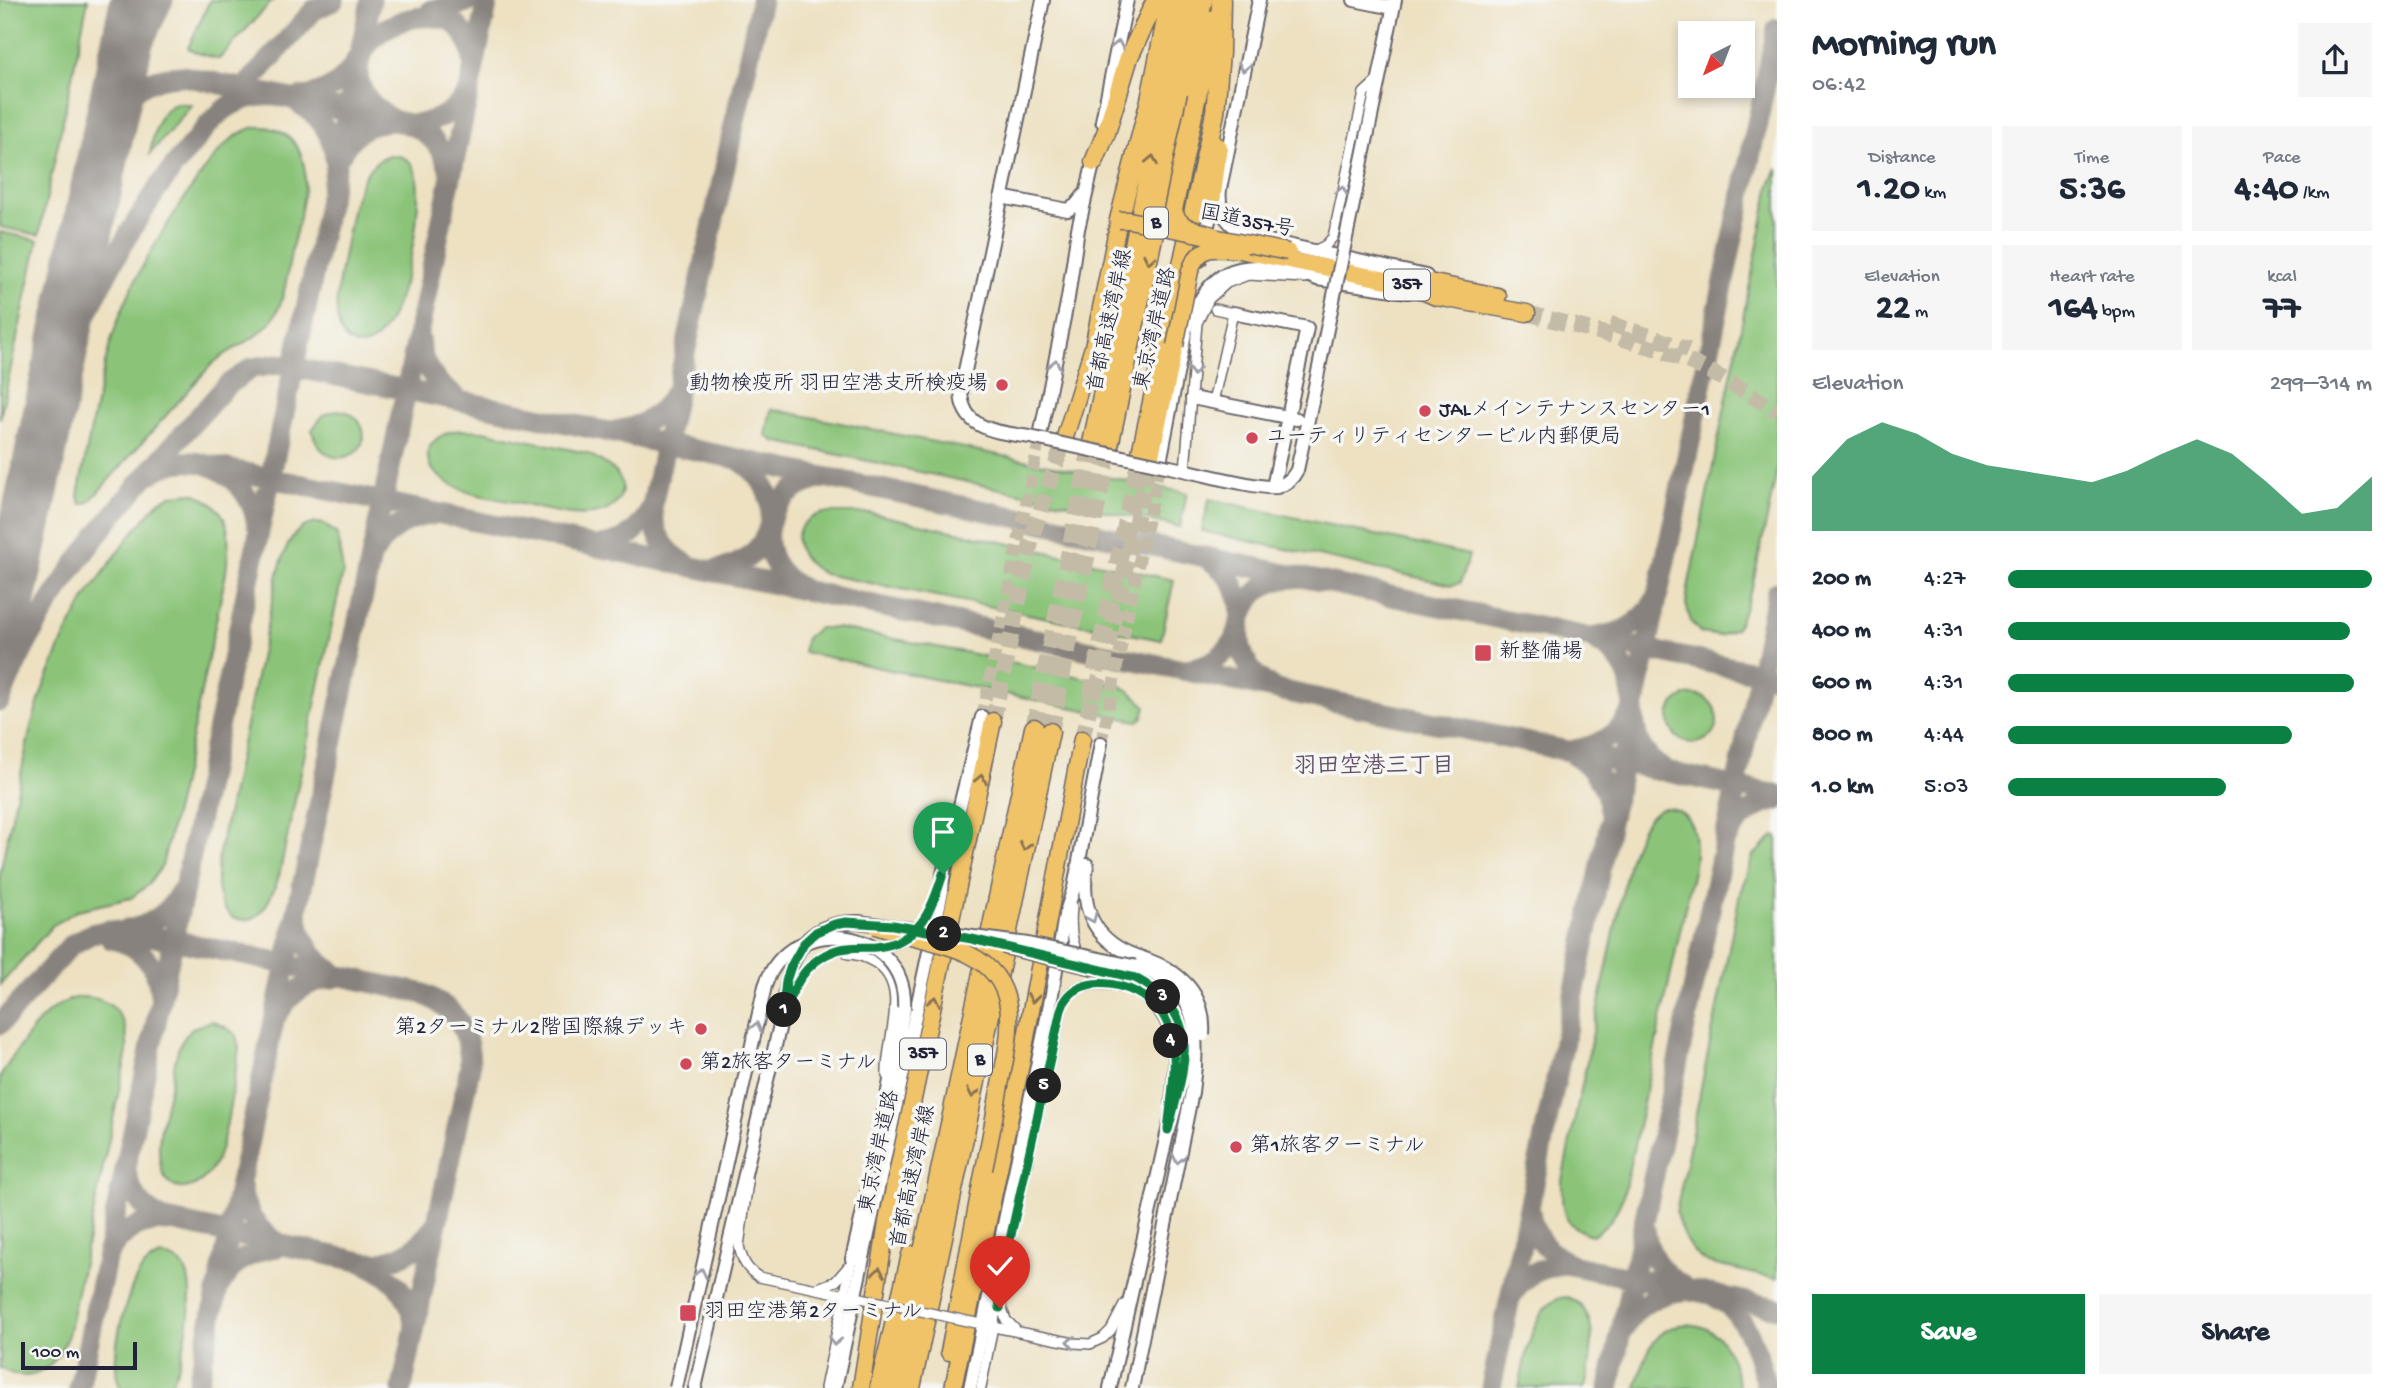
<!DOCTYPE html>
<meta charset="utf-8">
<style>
:root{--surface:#fff;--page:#f6f6f7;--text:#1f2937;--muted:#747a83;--accent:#0b8043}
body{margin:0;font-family:"Gochi Hand","Klee One",sans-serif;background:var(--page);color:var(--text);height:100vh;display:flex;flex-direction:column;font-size:26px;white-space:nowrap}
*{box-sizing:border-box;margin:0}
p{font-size:23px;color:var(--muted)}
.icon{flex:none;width:38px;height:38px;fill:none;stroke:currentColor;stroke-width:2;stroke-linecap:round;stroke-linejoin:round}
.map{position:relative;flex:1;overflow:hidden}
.side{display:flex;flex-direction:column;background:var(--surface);width:630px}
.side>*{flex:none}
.needle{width:46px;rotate:222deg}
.controls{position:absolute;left:1678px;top:21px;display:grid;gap:14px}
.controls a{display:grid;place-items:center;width:77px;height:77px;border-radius:0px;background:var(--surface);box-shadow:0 4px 10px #0003;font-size:35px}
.scale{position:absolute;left:21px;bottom:18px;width:116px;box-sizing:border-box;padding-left:7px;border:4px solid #22223b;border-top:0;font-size:19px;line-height:24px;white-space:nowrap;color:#22223b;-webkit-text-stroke:5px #f6f6f2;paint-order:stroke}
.pin{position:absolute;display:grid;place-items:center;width:60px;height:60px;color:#fff;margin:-72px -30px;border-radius:50% 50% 50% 0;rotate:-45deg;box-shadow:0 0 7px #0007}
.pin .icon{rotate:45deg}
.km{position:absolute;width:35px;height:35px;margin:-18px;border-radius:50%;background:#222;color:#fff;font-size:19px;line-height:35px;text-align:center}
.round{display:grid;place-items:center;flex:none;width:74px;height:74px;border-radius:0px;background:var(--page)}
.headline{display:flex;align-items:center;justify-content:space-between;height:119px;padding:0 35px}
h1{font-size:38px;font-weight:700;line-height:52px}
.figures{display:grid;grid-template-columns:repeat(3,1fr);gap:10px;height:119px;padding:7px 35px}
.figures div{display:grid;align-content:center;border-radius:0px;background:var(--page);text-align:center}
.figures b{font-size:35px;font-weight:700}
.figures small{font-size:19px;font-weight:400}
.figures p{font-size:19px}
.chart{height:196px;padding:14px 35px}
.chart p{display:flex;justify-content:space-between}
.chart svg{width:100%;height:126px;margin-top:7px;fill:var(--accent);opacity:.7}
.action{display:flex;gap:14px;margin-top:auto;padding:14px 35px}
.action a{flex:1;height:80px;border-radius:0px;background:var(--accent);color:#fff;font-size:28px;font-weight:700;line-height:80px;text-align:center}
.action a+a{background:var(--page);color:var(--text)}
ul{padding:0 35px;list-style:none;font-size:23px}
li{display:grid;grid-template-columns:112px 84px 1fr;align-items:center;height:52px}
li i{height:18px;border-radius:9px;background:var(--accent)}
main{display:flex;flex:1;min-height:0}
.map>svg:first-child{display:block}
.green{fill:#8bc479;stroke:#56735a;stroke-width:2}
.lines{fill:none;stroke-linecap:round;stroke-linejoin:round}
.taxiway{stroke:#88827e;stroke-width:21}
.runway{stroke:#88827e;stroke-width:52}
.tertiary-tunnel{stroke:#c4bba7;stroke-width:12;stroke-dasharray:12 6;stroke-linecap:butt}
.trunk-tunnel{stroke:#c4bba7;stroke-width:16;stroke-dasharray:16 8;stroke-linecap:butt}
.motorway-tunnel{stroke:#c4bba7;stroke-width:18;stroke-dasharray:18 9;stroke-linecap:butt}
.minor-casing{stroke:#69656a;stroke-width:12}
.tertiary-casing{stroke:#69656a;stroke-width:16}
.trunk-casing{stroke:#69656a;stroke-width:19}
.motorway-casing{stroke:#69656a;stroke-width:21}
.minor{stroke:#fff;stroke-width:9}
.tertiary{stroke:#fff;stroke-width:12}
.trunk{stroke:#f0c369;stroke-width:16}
.motorway{stroke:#f0c369;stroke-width:18}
.minor-bridge-casing{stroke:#69656a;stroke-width:12;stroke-linecap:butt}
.tertiary-bridge-casing{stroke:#69656a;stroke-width:16;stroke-linecap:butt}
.trunk-bridge-casing{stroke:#69656a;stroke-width:19;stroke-linecap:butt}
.motorway-bridge-casing{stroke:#69656a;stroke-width:21;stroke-linecap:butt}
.minor-bridge{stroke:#fff;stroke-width:9}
.tertiary-bridge{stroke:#fff;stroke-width:12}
.trunk-bridge{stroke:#f0c369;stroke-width:16}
.motorway-bridge{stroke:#f0c369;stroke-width:18}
.oneway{stroke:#9c9ca7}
.oneway2{stroke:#897252}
.route-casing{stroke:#fff;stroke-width:14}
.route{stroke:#0b8043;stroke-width:9}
.poi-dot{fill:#d1495b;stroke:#f6f6f2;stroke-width:2.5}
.labels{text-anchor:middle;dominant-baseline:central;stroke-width:7;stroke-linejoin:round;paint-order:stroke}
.shield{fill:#f6f6f2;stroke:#626272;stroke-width:2}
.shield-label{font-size:19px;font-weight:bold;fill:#22223b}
.street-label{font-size:21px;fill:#22223b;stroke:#f6f6f2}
.poi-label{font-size:21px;fill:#22223b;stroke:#f6f6f2;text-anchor:start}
.neighbourhood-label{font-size:23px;font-weight:bold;fill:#655069;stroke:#f6f6f2}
</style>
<main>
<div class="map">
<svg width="1777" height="1388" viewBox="0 0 1777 1388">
<rect width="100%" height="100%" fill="#f6f6f2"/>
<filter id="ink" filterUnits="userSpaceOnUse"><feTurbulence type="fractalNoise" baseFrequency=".0143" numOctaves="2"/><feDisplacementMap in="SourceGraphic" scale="14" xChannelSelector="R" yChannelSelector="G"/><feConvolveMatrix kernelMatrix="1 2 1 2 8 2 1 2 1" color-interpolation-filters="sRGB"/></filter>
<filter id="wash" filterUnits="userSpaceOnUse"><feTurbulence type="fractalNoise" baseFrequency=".00686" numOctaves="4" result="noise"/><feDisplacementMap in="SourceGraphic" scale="28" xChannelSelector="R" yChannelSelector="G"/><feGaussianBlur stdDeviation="1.57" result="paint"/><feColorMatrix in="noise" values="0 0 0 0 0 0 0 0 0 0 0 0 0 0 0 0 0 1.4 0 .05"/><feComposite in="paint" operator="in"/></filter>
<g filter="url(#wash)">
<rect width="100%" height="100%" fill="#ede1c2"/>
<path class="green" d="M0 0H88L39 235 0 227Z
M210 0H273L219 59 194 52 188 48Z
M178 103 192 105 150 154C154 134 156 110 178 103Z
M256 127C270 126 281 130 291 139 318 168 299 215 292 248 287 271 286 301 272 320 256 342 230 347 211 365L89 502 81 504 78 495C88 446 96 396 109 348 125 289 160 233 195 183 211 161 228 133 256 127Z
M389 155C399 155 407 157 413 166 430 192 401 355 357 345 323 337 341 270 345 247 350 222 353 193 368 171 374 163 380 158 389 155Z
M1777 168V471L1753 584 1740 621 1735 629 1720 636 1701 633 1691 622 1686 604 1688 588 1770 185Z
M0 232 38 240 0 419Z
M771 409 1187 493 1180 527 774 441 766 435Z
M338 410C347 411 355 414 360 423 378 455 323 478 312 430L323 415Z
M460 430 483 431 587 453C601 461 628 473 621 494 609 531 539 508 513 502 491 497 466 495 447 482 415 462 425 435 460 430Z
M193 493C234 509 230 535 226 573L182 783 162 866 148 885 131 898 78 910 52 926 0 985V873L31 726 43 688 64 638 86 597 129 537 159 502 171 495Z
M1209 499 1469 555 1460 583 1452 585 1202 531Z
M823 513H871L1174 580 1161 640 824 574C793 558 784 525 823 513Z
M316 523 324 524 338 535 343 572 279 876C274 889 266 914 251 919 246 921 238 919 233 918 214 903 216 880 218 858L278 573C285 552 289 527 316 523Z
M819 628H837L969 653 1121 686 1131 692 1146 706 1143 717 1138 721 1132 720 803 652 806 638Z
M1669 719a24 24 0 1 1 48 0a24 24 0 1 1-48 0Z
M1662 808C1696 806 1697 841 1694 866L1623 1197C1616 1213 1608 1228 1592 1235 1560 1226 1562 1209 1562 1180L1629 861C1636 842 1642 817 1662 808Z
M1774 836H1777V1279L1708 1263C1689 1253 1681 1233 1676 1213L1740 893 1753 856Z
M81 997C115 997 129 1020 127 1052L68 1335C57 1366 33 1388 0 1368V1077C19 1047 44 1002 81 997Z
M212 1021 227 1028 236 1035 239 1049C233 1081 228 1138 214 1165 199 1193 165 1200 160 1161 156 1137 165 1111 170 1087 173 1075 174 1062 178 1050 180 1042 186 1035 192 1028Z
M162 1256C171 1257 180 1261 185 1269 198 1291 183 1368 168 1388H121C106 1364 126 1288 143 1268 149 1261 154 1258 162 1256Z
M1567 1297C1603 1310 1591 1360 1585 1388H1519C1525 1361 1532 1298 1567 1297Z
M1685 1324C1724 1325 1731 1355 1740 1388H1636C1644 1360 1651 1328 1685 1324Z"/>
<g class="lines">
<path class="taxiway" d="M431 10 453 9 472 0
M468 91C451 121 410 136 381 112 321 64 391 0 452 21 465 31 473 48 473 64
M237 96 314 10 334 0
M298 98C323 95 345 83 356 60
M298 103C319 114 333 135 335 158
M114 105 163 0
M109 128C121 93 147 76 183 76L359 113
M341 154C371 98 441 119 451 177
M419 338C421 364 434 383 456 397
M54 391C89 304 128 221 189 148 201 134 214 115 230 106 245 97 259 95 276 96
M615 431C640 428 661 416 674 393
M213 466 1777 795
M150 474C195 443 250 475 257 525
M601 546C626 543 642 528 652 506
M374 553C386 531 407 517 432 515
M687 564C663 552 653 532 652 506L761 0
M715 570C775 563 792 492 739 460
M801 588C746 558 763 489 824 478
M1596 637C1622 635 1642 623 1655 600
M1595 641C1662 677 1606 736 1665 770
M1186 669C1248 663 1260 590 1208 559
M1272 687C1220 660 1233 579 1294 578
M0 701C50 574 138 485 227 385L252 368 277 364 471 403 1777 677
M1574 750C1598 746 1618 736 1630 714
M1573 755C1595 767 1607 787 1610 811
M1727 838C1738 818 1755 805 1777 800
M298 917C301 942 313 960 334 972
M126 930C150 926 169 914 180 892
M111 939C139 944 158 965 160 994
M278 1014C290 992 310 980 334 978
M0 1024 71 945 91 934 109 930 173 940 421 993C456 1008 470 1029 470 1067L402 1388
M126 1170C129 1192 142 1209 162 1219L367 1263
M241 1185C243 1210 257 1230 279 1243
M1530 1211C1533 1237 1547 1254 1571 1264
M1645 1228C1647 1254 1661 1273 1683 1286
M108 1255C120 1232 142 1219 168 1222
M364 1263C393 1264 419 1251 434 1226
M364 1263C390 1274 410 1293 414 1322
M220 1285C232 1263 253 1250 278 1247
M1512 1296C1523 1275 1542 1266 1565 1264L1777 1308
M1717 1298C1750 1317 1757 1354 1767 1388
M1624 1329C1635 1306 1657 1293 1682 1291
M79 1388 371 0
M197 1388 488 0
M1491 1388 1777 29
M1609 1388 1777 592"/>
<path class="runway" d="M0 645 136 0"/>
</g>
</g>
<g filter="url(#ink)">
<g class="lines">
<path class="tertiary-tunnel" d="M982 717 1041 431
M1101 743 1161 457"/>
<path class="trunk-tunnel" d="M1527 313C1577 327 1629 338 1677 357 1713 371 1745 391 1777 411
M1610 324 1650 336 1688 350
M993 721 1033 533 1065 437
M1082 739 1092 698 1101 675 1151 455"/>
<path class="motorway-tunnel" d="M1092 698 1095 674 1141 453
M1034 728 1092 443
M1050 732 1109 446"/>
<defs>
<path id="minor" d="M1316 250 1326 245 1333 237 1364 93 1379 79
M1213 402 1233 313 1215 309
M1185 470 1197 323 1209 299 1227 283 1248 275 1305 278
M1072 907C1070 925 1071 943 1080 958
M848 954C858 954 865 957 874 962 913 986 885 1038 887 1076
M1089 969C1102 981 1118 982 1133 990 1180 1017 1175 1056 1170 1103
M789 998C797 977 816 955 838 950 854 946 871 950 887 946 910 941 929 918 936 897
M748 1182 739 1246C742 1260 746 1269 759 1277L860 1298
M818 1288 836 1281 848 1267
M1000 1303 1006 1320 1015 1329
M989 1326 1074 1343 1090 1344 1103 1338 1111 1330 1124 1305
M825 1388 852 1259
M981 1388 1009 1244 1063 1003C1077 979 1100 984 1123 986"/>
<path id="tertiary" d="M1259 0 1220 189C1217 214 1230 227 1251 237L1426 276
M1354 0 1393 8
M1102 121 1127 0
M1368 132 1395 0
M1001 197 1068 210 1076 205 1084 195
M1200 260 1213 203
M1233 313 1307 328 1273 487
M1193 315C1211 272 1236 262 1280 269 1293 271 1305 273 1317 279L1408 292
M1192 398 1297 419
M1041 431 1068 298 1078 229 1095 156
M1030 437C999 432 961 431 961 390L1043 0
M1161 457 1191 302
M1170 467C1190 471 1262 490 1277 487 1287 484 1293 478 1297 470L1312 401
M1087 865C1079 912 1096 944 1142 958
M1192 1092 1195 1066
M876 1153 904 1008
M852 1259 870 1181
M695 1388 782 1016C788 966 797 921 858 922
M835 1388 942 891 943 874 982 717
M970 1388 1052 994 1065 915 1074 888 1101 743
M1110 1388 1168 1130 1184 1068 1183 1037 1178 1017"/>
<path id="trunk" d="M1239 250 1406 284 1436 297 1527 313
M1414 279 1498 296
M1065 437 1093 347 1119 220
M1151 455 1175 346
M949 1352 984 1169
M861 1388 887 1222 993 721
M953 1388 1021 1064 1082 739"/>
<path id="motorway" d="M1197 96 1213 20
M1094 162 1106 133 1129 57 1156 0
M1210 210 1218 147
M1119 220 1150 100 1170 0
M1092 443 1186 0
M1109 446 1203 0
M1141 453 1215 113 1220 53 1221 0
M879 1388 911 1255
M894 1388 1034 728
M911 1388 1050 732"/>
</defs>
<use href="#minor" class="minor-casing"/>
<use href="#tertiary" class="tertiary-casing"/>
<use href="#trunk" class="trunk-casing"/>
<use href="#motorway" class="motorway-casing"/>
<use href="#minor" class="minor"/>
<use href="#tertiary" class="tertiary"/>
<use href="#trunk" class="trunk"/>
<use href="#motorway" class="motorway"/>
<defs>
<path id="minor-bridge" d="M861 1298 976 1323"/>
<path id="tertiary-bridge" d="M1312 401 1368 132
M1030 437 1170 467
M858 922 1028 944 1138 967C1190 987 1198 1014 1195 1066
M1003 947 1135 978 1155 989 1169 1002 1178 1017
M1142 958C1179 970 1206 993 1203 1035
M676 1388 765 986C790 909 909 927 904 1008
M1132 1388 1192 1092"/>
<path id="trunk-bridge" d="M1119 220H1129L1288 252
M1175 346 1190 271C1199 244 1215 248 1239 250
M876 926C905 937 939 940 968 954 1024 981 1010 1036 1000 1085 995 1113 990 1141 984 1169"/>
<path id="motorway-bridge" d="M1197 96 1173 210C1177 230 1197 231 1213 236"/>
</defs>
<use href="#minor-bridge" class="minor-bridge-casing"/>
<use href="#tertiary-bridge" class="tertiary-bridge-casing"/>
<use href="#trunk-bridge" class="trunk-bridge-casing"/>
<use href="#motorway-bridge" class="motorway-bridge-casing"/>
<use href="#minor-bridge" class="minor-bridge"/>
<use href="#tertiary-bridge" class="tertiary-bridge"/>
<use href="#trunk-bridge" class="trunk-bridge"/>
<use href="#motorway-bridge" class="motorway-bridge"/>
</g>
<defs><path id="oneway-chevron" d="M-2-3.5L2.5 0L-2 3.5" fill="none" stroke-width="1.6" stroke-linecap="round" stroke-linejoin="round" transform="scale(1.75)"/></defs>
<g class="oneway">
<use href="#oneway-chevron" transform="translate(1118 45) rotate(-78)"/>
<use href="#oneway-chevron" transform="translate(1244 67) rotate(102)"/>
<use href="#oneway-chevron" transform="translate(1342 191) rotate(-78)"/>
<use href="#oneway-chevron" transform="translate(1055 364) rotate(-78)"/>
<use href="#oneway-chevron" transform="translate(1194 371) rotate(93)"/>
<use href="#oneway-chevron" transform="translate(1092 918) rotate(66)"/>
<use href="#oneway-chevron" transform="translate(756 1027) rotate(-77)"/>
<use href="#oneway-chevron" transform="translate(1178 1159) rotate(102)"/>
<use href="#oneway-chevron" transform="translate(701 1273) rotate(-77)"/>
<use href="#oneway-chevron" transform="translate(835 1341) rotate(102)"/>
<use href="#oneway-chevron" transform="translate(1071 1342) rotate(-171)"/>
</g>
<g class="oneway2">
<use href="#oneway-chevron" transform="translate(1152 160) rotate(-78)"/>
<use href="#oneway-chevron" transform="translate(1149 259) rotate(102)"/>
<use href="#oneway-chevron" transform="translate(981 779) rotate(-78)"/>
<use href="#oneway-chevron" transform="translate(1025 846) rotate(102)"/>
<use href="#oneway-chevron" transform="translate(1033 998) rotate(101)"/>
<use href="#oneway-chevron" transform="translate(934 1001) rotate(-78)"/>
<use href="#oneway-chevron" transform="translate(973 1093) rotate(101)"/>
<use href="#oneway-chevron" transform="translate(879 1272) rotate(-81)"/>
</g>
</g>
<g class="lines" filter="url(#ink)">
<defs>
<path id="route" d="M943 874C932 910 919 943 876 947 863 948 846 946 834 951 804 962 793 989 782 1016L786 981 791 966 804 943 816 932 835 924 846 922 893 925 972 939 1135 978C1206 1015 1184 1068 1168 1130 1171 1097 1182 1048 1165 1018 1147 985 1076 964 1061 1010L1009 1244 999 1298 1000 1308"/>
</defs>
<use href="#route" class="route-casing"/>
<use href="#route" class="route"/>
</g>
<g class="poi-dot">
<circle cx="1002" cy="385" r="7"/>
<circle cx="1425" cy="411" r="7"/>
<circle cx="1252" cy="438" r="7"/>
<rect x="1474" y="644" width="18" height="18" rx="3.5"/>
<circle cx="701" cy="1029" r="7"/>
<circle cx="686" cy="1064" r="7"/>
<circle cx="1236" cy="1147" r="7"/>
<rect x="679" y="1304" width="18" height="18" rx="3.5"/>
</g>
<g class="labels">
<g class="shield">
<rect x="1144" y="207.5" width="24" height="31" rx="5"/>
<rect x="1384" y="269.5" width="46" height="31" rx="5"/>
<rect x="900" y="1038.5" width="46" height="31" rx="5"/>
<rect x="968" y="1044.5" width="24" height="31" rx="5"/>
</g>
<g class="shield-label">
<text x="1156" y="223">B</text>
<text x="1407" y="285">357</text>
<text x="923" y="1054">357</text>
<text x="980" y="1060">B</text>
</g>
<g class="street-label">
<text transform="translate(1247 223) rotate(11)">国道357号</text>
<text transform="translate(1112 321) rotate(-78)">首都高速湾岸線</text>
<text transform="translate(1157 329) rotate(-77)">東京湾岸道路</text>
<text transform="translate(881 1152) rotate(-78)">東京湾岸道路</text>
<text transform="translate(915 1177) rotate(-78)">首都高速湾岸線</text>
</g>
<g class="poi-label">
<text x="988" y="385" text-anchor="end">動物検疫所 羽田空港支所検疫場</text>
<text x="1439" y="411">JALメインテナンスセンター1</text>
<text x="1266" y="438">ユーティリティセンタービル内郵便局</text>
<text x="1499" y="653">新整備場</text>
<text x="687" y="1029" text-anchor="end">第2ターミナル2階国際線デッキ</text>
<text x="700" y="1064">第2旅客ターミナル</text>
<text x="1250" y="1147">第1旅客ターミナル</text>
<text x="704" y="1313">羽田空港第2ターミナル</text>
</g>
<g class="neighbourhood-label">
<text x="1374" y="767">羽田空港三丁目</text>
</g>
</g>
</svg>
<div class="controls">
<a><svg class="needle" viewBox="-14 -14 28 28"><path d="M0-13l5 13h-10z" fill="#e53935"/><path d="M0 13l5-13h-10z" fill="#747a83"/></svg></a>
</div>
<div class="scale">100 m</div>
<div class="pin" style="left:943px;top:874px;background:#1e9e55"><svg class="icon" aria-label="arrive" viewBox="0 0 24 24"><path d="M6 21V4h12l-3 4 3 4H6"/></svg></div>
<div class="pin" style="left:1000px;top:1308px;background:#d93025"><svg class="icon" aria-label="check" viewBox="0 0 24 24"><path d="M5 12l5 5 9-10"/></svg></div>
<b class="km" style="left:784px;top:1010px">1</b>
<b class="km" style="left:944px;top:934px">2</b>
<b class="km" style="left:1163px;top:997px">3</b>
<b class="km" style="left:1171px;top:1041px">4</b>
<b class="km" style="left:1044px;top:1086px">5</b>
</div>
<section class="side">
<div class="headline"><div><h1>Morning run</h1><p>06:42</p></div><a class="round"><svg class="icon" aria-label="share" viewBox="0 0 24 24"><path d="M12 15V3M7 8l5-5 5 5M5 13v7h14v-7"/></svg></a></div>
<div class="figures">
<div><p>Distance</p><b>1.20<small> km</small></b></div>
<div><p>Time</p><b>5:36</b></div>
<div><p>Pace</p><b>4:40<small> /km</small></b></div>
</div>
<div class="figures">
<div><p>Elevation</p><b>22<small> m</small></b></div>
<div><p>Heart rate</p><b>164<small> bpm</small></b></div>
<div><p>kcal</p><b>77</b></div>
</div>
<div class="chart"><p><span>Elevation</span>299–314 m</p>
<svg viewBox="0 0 160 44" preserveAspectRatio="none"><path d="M0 44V25L10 12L20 6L30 10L40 17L50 21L60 23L70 25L80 27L90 23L100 17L110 12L120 17L130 27L140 38L150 36L160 25V44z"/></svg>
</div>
<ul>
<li><b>200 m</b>4:27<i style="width:100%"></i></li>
<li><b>400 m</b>4:31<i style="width:94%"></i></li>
<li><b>600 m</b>4:31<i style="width:95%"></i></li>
<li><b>800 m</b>4:44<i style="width:78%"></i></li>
<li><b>1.0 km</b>5:03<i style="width:60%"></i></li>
</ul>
<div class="action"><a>Save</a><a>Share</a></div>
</section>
</main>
